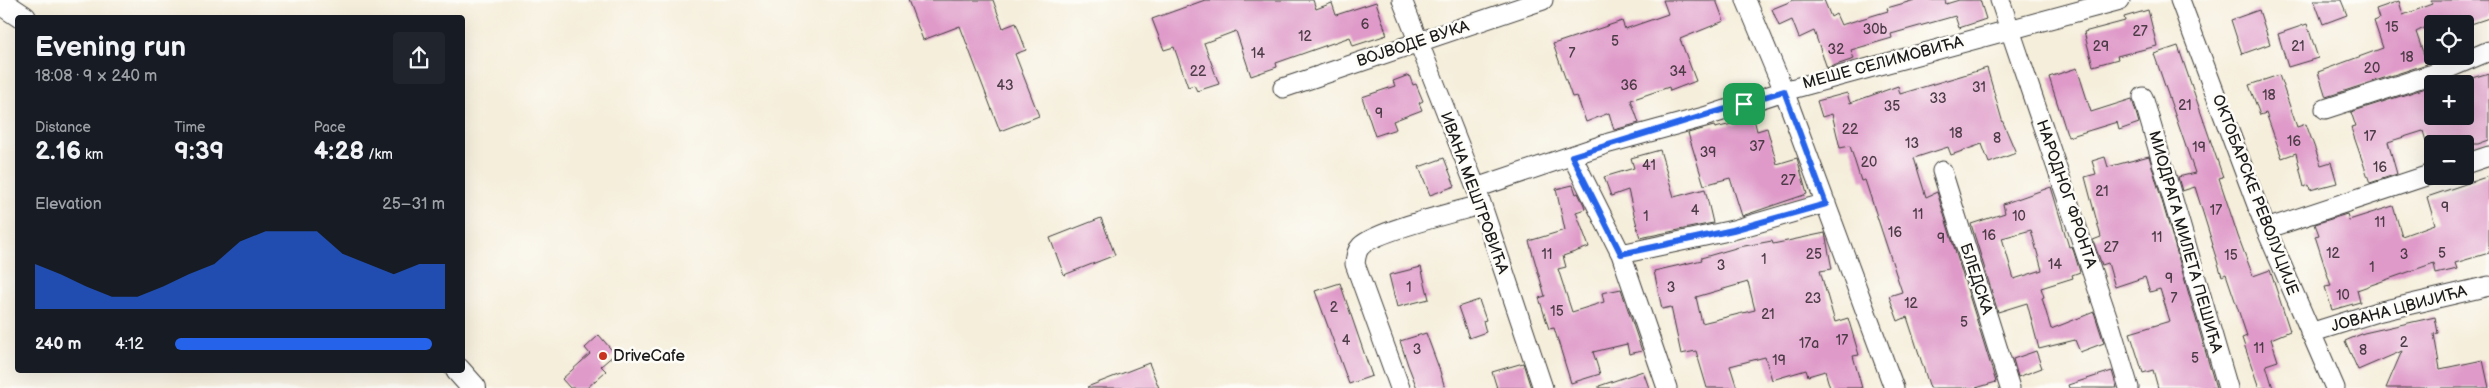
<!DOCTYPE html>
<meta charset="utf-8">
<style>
:root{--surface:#171b24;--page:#20242c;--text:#f1f3f6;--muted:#9ea1a6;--accent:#2563eb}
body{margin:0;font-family:"Balsamiq Sans",sans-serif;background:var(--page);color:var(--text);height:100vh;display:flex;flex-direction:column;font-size:19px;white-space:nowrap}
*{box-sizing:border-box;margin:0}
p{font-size:16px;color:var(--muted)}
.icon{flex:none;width:28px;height:28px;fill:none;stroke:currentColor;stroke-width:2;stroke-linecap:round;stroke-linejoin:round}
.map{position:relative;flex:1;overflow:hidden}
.sheet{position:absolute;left:15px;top:15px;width:450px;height:358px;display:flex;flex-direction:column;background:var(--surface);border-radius:5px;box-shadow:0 5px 20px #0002}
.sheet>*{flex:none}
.fabs{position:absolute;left:2424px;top:15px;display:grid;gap:10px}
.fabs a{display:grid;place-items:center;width:50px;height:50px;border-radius:5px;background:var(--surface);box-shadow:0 5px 20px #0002;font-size:25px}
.pin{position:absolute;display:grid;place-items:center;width:42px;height:42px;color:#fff;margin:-21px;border-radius:10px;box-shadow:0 2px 8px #0006}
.round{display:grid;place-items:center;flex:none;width:52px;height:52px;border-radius:5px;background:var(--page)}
.headline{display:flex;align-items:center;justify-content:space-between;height:85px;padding:0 20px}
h1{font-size:28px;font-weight:800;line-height:38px}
.figures{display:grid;grid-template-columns:repeat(3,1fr);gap:8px;height:85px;padding:5px 20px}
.figures div{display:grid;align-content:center}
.figures b{font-size:25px;font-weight:800}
.figures small{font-size:14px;font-weight:400}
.figures p{font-size:14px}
.chart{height:140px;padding:10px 20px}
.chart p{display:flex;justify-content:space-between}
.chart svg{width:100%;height:90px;margin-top:5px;fill:var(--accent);opacity:.7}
ul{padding:0 20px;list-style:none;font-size:16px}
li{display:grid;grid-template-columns:80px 60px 1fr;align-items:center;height:38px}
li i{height:12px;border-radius:6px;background:var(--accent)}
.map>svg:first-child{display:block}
.building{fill:#df9ac9;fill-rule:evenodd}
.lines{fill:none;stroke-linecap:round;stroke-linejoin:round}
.minor-casing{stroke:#3d3c39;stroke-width:21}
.major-casing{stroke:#3d3c39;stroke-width:26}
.minor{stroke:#fff;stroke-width:19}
.major{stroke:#fff;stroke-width:24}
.route-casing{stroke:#fff;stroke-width:10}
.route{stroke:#2563eb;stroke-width:6}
.poi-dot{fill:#c8321e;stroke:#fdfcf7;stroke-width:2}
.labels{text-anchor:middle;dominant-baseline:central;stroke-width:5;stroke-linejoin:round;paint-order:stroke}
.number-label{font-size:14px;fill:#4d3c47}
.street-label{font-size:16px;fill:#1c1c1c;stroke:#fdfcf7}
.poi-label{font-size:16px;fill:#1c1c1c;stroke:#fdfcf7;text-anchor:start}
</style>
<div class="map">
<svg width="2489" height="388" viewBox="0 0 2489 388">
<rect width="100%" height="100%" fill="#fdfcf7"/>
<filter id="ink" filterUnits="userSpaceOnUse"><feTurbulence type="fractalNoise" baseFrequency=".02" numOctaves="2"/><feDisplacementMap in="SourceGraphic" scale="10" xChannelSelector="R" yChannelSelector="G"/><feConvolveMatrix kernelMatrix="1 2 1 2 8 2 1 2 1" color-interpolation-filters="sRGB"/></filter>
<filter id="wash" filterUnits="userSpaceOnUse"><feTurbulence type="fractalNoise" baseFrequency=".0096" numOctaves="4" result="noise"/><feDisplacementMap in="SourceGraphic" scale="20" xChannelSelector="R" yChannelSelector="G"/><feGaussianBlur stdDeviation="1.12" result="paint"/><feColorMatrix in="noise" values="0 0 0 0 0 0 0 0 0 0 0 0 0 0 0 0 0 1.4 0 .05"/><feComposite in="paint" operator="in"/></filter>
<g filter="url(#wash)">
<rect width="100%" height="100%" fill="#f5eedb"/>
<g id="blocks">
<path class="building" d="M908 0H993L1003 28 1016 23 1026 50 1015 54 1039 116 1000 131 960 26 923 40Z
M1205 0H1313L1316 9 1332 3 1336 15 1376 2 1387 35 1353 46 1350 37 1276 63 1277 67 1251 76 1236 31 1204 43 1219 84 1197 91 1194 85 1188 87 1174 47 1164 50 1152 19Z
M1663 0H1716L1724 21 1680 39 1696 81 1670 91 1669 87 1631 100 1639 123 1614 130 1609 113 1586 122 1577 96 1572 97 1553 44 1622 21 1625 29 1668 14Z
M1794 0H1824L1831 17 1836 14 1841 25 1888 11 1887 8 1915 0H1945L1946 4 1959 0H1980L1986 19 1959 28 1955 16 1891 34 1892 38 1851 50 1854 59 1827 68 1814 31 1799 38 1792 20 1779 26 1772 9Z
M2314 0H2341L2347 15 2323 24Z
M2431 0H2489V18L2471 24H2432L2416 32 2427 64 2326 97 2318 72 2383 48 2374 21 2379 19 2376 9 2399 1 2403 15 2433 4Z
M2148 10 2157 46 2117 56 2118 59 2093 66 2084 32 2125 21 2124 17Z
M2259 10 2270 44 2242 54 2231 20Z
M2307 24 2318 58 2288 67 2278 34Z
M2178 46 2223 177 2219 178 2238 236 2253 276 2270 270 2290 331 2271 339 2278 361 2266 365 2273 388H2259L2242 338 2247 336 2226 274 2222 276 2212 245H2213L2195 187 2182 191 2178 177 2195 173 2154 54Z
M1987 68 2002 120 2016 153 1989 163 1982 144 1951 155 1948 147 1914 158 1926 197 1937 192 1996 382 1976 388H1930L1907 317 1898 321 1889 296 1902 292 1865 180 1861 181 1850 146 1840 148 1832 114 1822 117 1817 101 1847 93 1850 103 1898 86 1900 94Z
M2077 68 2091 112 2132 99 2139 123 2119 130 2117 122 2068 137 2049 77Z
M2489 73V140L2478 144H2427L2423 131 2388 142 2397 174 2370 183 2351 128 2356 127 2351 112 2432 86V116H2465V80Z
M1409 75 1413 85 1416 84 1423 101 1419 103 1422 110 1393 121 1396 129 1375 136 1362 97 1395 86 1393 81Z
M2279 75 2297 127 2306 124 2321 165 2331 162 2337 183 2310 190 2309 185 2304 187 2296 153 2282 158 2266 113 2260 115 2249 85Z
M1754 119 1757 131 1767 128 1777 164 1797 158 1807 194 1742 216 1730 178 1704 185 1688 133 1714 126 1715 128 1732 124 1733 125Z
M1660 150 1674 197 1705 189 1713 223 1640 238 1628 190 1611 196 1604 177 1634 168 1631 158Z
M2149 156 2216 388H2158L2153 370 2143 373 2130 333 2170 321 2160 289 2150 292 2145 277 2115 287 2108 263 2102 265 2093 240 2101 237 2085 177 2096 174 2092 161 2105 157 2108 167Z
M1444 158 1455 186 1430 195 1419 167Z
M2489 176V253L2455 263 2457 269 2436 274 2434 263 2357 290 2360 302 2332 310 2325 287 2331 286 2315 236 2319 235 2315 224 2347 214 2349 220 2393 206 2402 236 2435 224 2427 197Z
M1573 185 1576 194 1578 193 1584 205 1585 209 1576 212 1589 247 1563 256 1566 267 1558 269 1572 312 1604 302 1602 293 1621 289 1642 351 1629 354 1627 344 1593 352 1600 374 1571 383 1554 328 1549 329 1539 298 1545 296 1529 241 1565 230 1556 189Z
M2051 187 2069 247 2072 246 2080 272 2072 275 2073 278 2041 288 2044 297 2042 298 2051 329 2094 312 2104 343 2080 352 2075 340 2039 349 2027 303 1998 312 1971 224 2005 213 2003 204ZM2031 230 2042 270 2014 279 2002 238Z
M1101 218 1115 255 1064 275 1050 238Z
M1825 233 1832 269 1820 271 1835 322 1848 318 1859 355 1853 356 1862 388H1830L1825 371 1808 376 1806 370 1772 380 1765 357 1730 366 1737 388H1707L1696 351 1681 354 1671 307 1662 309 1654 271 1702 260 1701 258 1739 247 1772 241 1773 244ZM1748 282 1755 310 1702 323 1696 297Z
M1421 267 1429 299 1397 307 1389 275Z
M1340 283 1372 376 1349 384 1315 291Z
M1479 300 1486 320 1483 321 1486 332 1469 338 1458 307Z
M2435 317 2438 333 2434 334 2440 369 2483 360 2489 388H2386L2402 351 2358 370 2345 341 2364 333Z
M1426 333 1439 368 1445 388H1417L1408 365 1400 341Z
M599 335 615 354 601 366 606 371 587 388H570L562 379 590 354 585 348Z
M2036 351 2042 368 2018 377 2013 359Z
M1149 363 1159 388H1088L1087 387Z
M1523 363 1531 388H1497L1492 372Z
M1643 371 1649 388H1599V386Z
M2112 371 2117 388H2069L2068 385Z"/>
</g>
</g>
<g filter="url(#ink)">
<use href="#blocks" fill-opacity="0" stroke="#3d3c39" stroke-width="1"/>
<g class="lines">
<defs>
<path id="minor" d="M1402 0 1476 188 1543 388
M1746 0 1784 91 1894 388
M2000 0 2111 328 2129 388
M2180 0 2266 229 2335 388
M1283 88 1543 0
M2143 97 2228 388
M2325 109 2442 71 2489 51
M1572 156 1621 254 1667 388
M2465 164 2489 156
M1942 171 2010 388
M1476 188 1609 143 1704 117 1784 91 2120 0
M2266 229 2432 174
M1621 254 1733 230 1826 203
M2310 333 2377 312 2489 286
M1400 388 1355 264C1356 257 1356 251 1361 246 1376 231 1456 212 1480 205"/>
<path id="major" d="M0 2 24 18
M458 370 474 388"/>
</defs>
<use href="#minor" class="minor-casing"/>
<use href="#major" class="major-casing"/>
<use href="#minor" class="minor"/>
<use href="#major" class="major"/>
</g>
</g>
<g class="lines" filter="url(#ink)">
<defs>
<path id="route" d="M1784 91 1826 204 1733 230 1621 254 1572 156Z"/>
</defs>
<use href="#route" class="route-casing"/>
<use href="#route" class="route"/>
</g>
<circle class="poi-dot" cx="603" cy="356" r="5"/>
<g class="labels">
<g class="number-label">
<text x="1365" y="24">6</text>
<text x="2392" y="27">15</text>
<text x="1875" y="29">30b</text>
<text x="2140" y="31">27</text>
<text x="1305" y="36">12</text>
<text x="1615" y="41">5</text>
<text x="2101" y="46">29</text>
<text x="2298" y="46">21</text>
<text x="1836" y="49">32</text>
<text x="1258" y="53">14</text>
<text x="1572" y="53">7</text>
<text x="2407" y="57">18</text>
<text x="2372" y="68">20</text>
<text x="1198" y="71">22</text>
<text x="1678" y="71">34</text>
<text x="1005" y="85">43</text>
<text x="1629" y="85">36</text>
<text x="1979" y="87">31</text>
<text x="2269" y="95">18</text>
<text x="1938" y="98">33</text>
<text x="2185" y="105">21</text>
<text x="1892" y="106">35</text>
<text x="1379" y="113">9</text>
<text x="1850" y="129">22</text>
<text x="1956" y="133">18</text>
<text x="2370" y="136">17</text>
<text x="1997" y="138">8</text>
<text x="2294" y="141">16</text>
<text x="1912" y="143">13</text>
<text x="1757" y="146">37</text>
<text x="2199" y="147">19</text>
<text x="1708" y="152">39</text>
<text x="1869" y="162">20</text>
<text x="1649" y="165">41</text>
<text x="2380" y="167">16</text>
<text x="1788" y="180">27</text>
<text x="2102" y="191">21</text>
<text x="2445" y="207">9</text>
<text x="1695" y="210">4</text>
<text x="2216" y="210">17</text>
<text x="1918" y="214">11</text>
<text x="1646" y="216">1</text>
<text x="2019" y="216">10</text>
<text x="2380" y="222">11</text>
<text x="1895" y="232">16</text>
<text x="1989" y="235">16</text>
<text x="2157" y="237">11</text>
<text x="1941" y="238">9</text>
<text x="2111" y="247">27</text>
<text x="2333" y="253">12</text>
<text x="2442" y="253">5</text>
<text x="1547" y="254">11</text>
<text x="1814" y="254">25</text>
<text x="2404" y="254">3</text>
<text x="2231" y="255">15</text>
<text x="1764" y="259">1</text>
<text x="2055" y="264">14</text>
<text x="1721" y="265">3</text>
<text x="2372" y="267">1</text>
<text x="2169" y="278">9</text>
<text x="1409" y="287">1</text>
<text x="1671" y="287">3</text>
<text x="2343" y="295">10</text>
<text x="1813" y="298">23</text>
<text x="2174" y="298">7</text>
<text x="1911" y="303">12</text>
<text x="1334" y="307">2</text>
<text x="1557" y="311">15</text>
<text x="1768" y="314">21</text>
<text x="1964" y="322">5</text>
<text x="1346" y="340">4</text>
<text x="1842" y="340">17</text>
<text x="2404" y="342">2</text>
<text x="1809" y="343">17a</text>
<text x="2259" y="348">11</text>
<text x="1417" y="349">3</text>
<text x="2363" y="350">8</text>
<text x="2195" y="358">5</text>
<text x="1779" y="360">19</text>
</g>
<g class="street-label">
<text transform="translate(1413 44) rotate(-18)">ВОЈВОДЕ ВУКА</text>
<text transform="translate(1883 63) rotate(-15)">МЕШЕ СЕЛИМОВИЋА</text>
<text transform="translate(1474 193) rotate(70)">ИВАНА МЕШТРОВИЋА</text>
<text transform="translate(2066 194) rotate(71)">НАРОДНОГ ФРОНТА</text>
<text transform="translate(2255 195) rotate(69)">ОКТОБАРСКЕ РЕВОЛУЦИЈЕ</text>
<text transform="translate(2185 242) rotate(74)">МИОДРАГА МИЛЕТА ПЕШИЋА</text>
<text transform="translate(1976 279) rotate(72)">БЛЕДСКА</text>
<text transform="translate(2399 309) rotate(-15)">ЈОВАНА ЦВИЈИЋА</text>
</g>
<g class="poi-label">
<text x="613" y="356">DriveCafe</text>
</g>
</g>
</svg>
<div class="fabs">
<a><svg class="icon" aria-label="locate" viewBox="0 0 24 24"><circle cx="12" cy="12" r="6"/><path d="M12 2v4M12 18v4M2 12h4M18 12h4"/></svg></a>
<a>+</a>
<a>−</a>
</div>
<div class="pin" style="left:1744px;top:104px;background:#1e9e55"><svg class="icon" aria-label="arrive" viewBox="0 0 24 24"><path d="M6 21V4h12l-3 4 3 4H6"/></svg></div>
<section class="sheet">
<div class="headline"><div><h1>Evening run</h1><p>18:08 · 9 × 240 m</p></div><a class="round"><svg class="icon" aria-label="share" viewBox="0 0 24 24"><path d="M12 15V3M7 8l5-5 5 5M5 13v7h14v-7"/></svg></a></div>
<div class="figures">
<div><p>Distance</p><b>2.16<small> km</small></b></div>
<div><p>Time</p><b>9:39</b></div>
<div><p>Pace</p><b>4:28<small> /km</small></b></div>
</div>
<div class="chart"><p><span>Elevation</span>25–31 m</p>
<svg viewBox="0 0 160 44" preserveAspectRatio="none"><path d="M0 44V22L10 27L20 33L30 38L40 38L50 33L60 27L70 22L80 11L90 6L100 6L110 6L120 17L130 22L140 27L150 22L160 22V44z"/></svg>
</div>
<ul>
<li><b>240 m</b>4:12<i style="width:95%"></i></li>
</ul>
</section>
</div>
